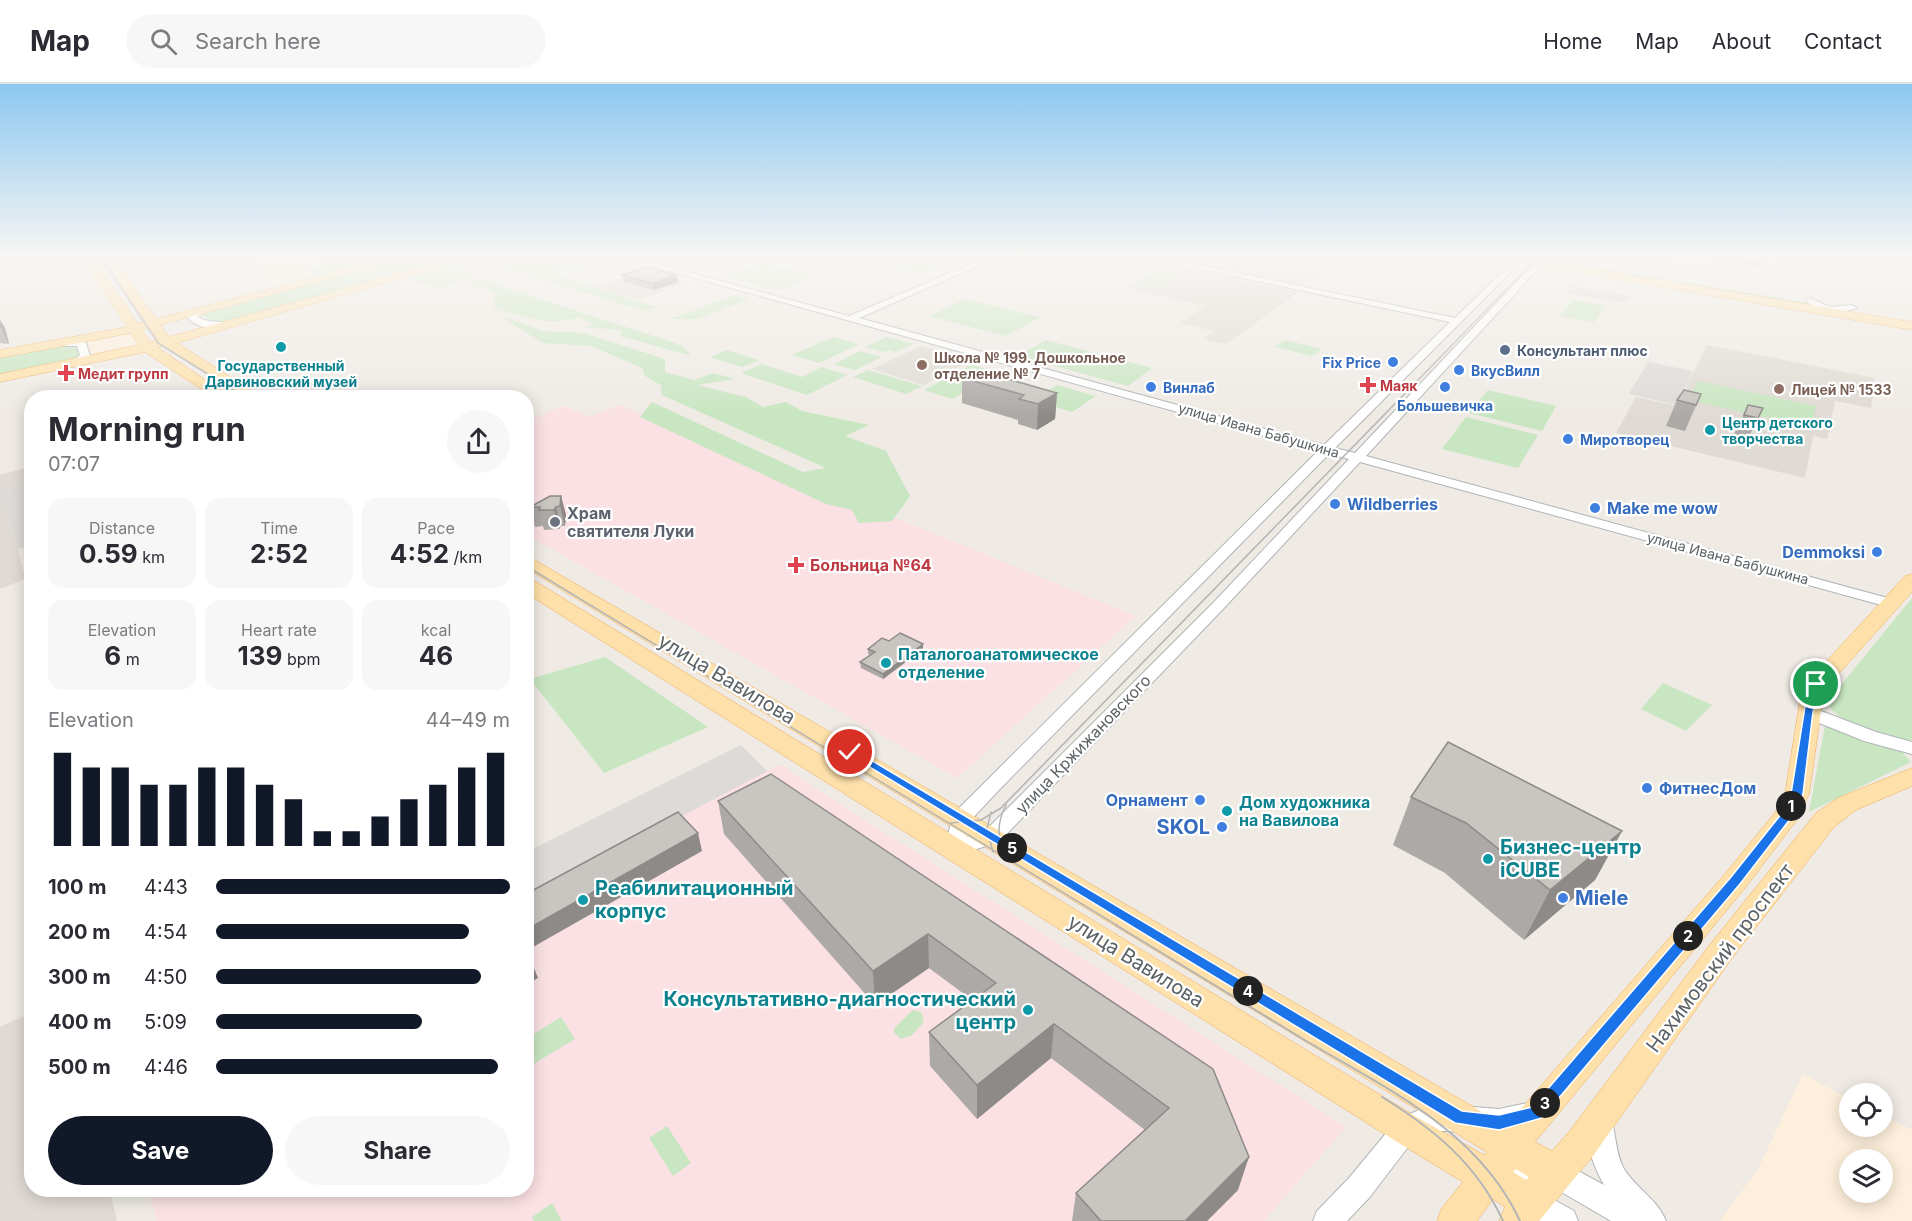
<!DOCTYPE html>
<meta charset="utf-8">
<style>
:root{--surface:#fff;--page:#f7f7f7;--text:#2b2b33;--muted:#7c7c81;--line:#e1e1e2;--accent:#111827}
body{margin:0;font-family:Inter,sans-serif;background:var(--page);color:var(--text);height:100vh;display:flex;flex-direction:column;font-size:22px;white-space:nowrap}
*{box-sizing:border-box;margin:0}
p{font-size:20px;color:var(--muted)}
.icon{flex:none;width:33px;height:33px;fill:none;stroke:currentColor;stroke-width:2;stroke-linecap:round;stroke-linejoin:round}
.map{position:relative;flex:1;overflow:hidden}
.panel{position:absolute;left:24px;top:306px;width:510px;height:807px;display:flex;flex-direction:column;background:var(--surface);border-radius:24px;box-shadow:0 3px 15px #0003}
.panel>*{flex:none}
.fabs{position:absolute;left:1839px;top:999px;display:grid;gap:12px}
.fabs a{display:grid;place-items:center;width:54px;height:54px;border-radius:50%;background:var(--surface);box-shadow:0 3px 15px #0003;font-size:30px}
.pin{position:absolute;display:grid;place-items:center;width:51px;height:51px;color:#fff;margin:-26px;border:3px solid #fff;border-radius:50%;box-shadow:0 2px 6px #0007}
.km{position:absolute;width:30px;height:30px;margin:-15px;border-radius:50%;background:#222;color:#fff;font-size:16px;line-height:30px;text-align:center}
.round{display:grid;place-items:center;flex:none;width:63px;height:63px;border-radius:32px;background:var(--page)}
.summary{display:flex;align-items:center;justify-content:space-between;height:102px;padding:0 24px}
h1{font-size:33px;font-weight:700;line-height:45px}
.stats{display:grid;grid-template-columns:repeat(3,1fr);gap:9px;height:102px;padding:6px 24px}
.stats div{display:grid;align-content:center;border-radius:15px;background:var(--page);text-align:center}
.stats b{font-size:26px;font-weight:700}
.stats small{font-size:16px;font-weight:400}
.stats p{font-size:16px}
.chart{height:168px;padding:12px 24px}
.chart p{display:flex;justify-content:space-between}
.chart svg{width:100%;height:108px;margin-top:6px;stroke:var(--accent);stroke-width:6}
.primary-button{display:flex;gap:12px;margin-top:auto;padding:12px 24px}
.primary-button a{flex:1;height:69px;border-radius:36px;background:var(--accent);color:#fff;font-size:24px;font-weight:700;line-height:69px;text-align:center}
.primary-button a+a{background:var(--page);color:var(--text)}
ul{padding:0 24px;list-style:none;font-size:20px}
li{display:grid;grid-template-columns:96px 72px 1fr;align-items:center;height:45px}
li i{height:15px;border-radius:8px;background:var(--accent)}
header{display:flex;align-items:center;gap:36px;box-sizing:border-box;height:84px;padding:0 30px;background:var(--surface);border-bottom:2px solid var(--line)}
header strong{font-size:28px}
nav{display:flex;gap:33px;margin-inline-start:auto;font-size:21px}
.search{width:420px;height:54px;background:var(--page);display:flex;align-items:center;gap:15px;box-sizing:border-box;padding:0 21px;border-radius:33px;color:var(--muted);font-size:22px}
.map>svg:first-child{display:block}
.commercial{fill:#fdefdb;fill-rule:evenodd}
.industrial{fill:#dddad7}
.education{fill:#dfdad3}
.medical{fill:#fbe1e4}
.green{fill:#c8e6c1}
.lines{fill:none;stroke-linecap:round;stroke-linejoin:round}
.minor-casing{stroke:#b0b4b7;stroke-width:2}
.major-casing{stroke:#efab5d;stroke-width:1}
.minor{fill:#fff;fill-rule:evenodd}
.major{fill:#fee1aa;fill-rule:evenodd}
.tram-far1{stroke:#b3b4b5;stroke-width:1.5}
.tram{stroke:#b3b4b5;stroke-width:2}
.wall{fill:#ada9a6}
.shaded-wall{fill:#8d8a87}
.building{fill:#c9c5c1;stroke:#8d8a87;stroke-width:1.5}
.route{fill:#1a73e8;stroke:#fff;stroke-width:1.5}
.culture-dot{fill:#0f9aa8;stroke:#fff;stroke-width:2}
.service-dot{fill:#5c6f8a;stroke:#fff;stroke-width:2}
.shop-dot{fill:#3f7fe0;stroke:#fff;stroke-width:2}
.education-dot{fill:#8d6e63;stroke:#fff;stroke-width:2}
.health-dot{fill:#e0444e;stroke:#fff;stroke-width:2}
.worship-dot{fill:#6b7280;stroke:#fff;stroke-width:2}
.labels{text-anchor:middle;dominant-baseline:central;stroke-width:4.5;stroke-linejoin:round;paint-order:stroke}
.far-service-label{font-size:14px;font-weight:bold;fill:#4e5e75;stroke:#fff;text-anchor:start}
.far-education-label{font-size:14px;font-weight:bold;fill:#785e54;stroke:#fff;text-anchor:start}
.far-shop-label{font-size:14px;font-weight:bold;fill:#366cbe;stroke:#fff;text-anchor:start}
.far-culture-label{font-size:14px;font-weight:bold;fill:#0d838f;stroke:#fff}
.far-health-label{font-size:14px;font-weight:bold;fill:#be3a42;stroke:#fff;text-anchor:start}
.far-street-label{font-size:14px;fill:#5c6265;stroke:#fff}
.shop-label{font-size:16px;font-weight:bold;fill:#366cbe;stroke:#fff;text-anchor:start}
.worship-label{font-size:16px;font-weight:bold;fill:#5b616d;stroke:#fff;text-anchor:start}
.health-label{font-size:16px;font-weight:bold;fill:#be3a42;stroke:#fff;text-anchor:start}
.culture-label{font-size:16px;font-weight:bold;fill:#0d838f;stroke:#fff;text-anchor:start}
.street-label{font-size:16px;fill:#5c6265;stroke:#fff}
.near-street-label{font-size:20px;fill:#5c6265;stroke:#fff}
.near-shop-label{font-size:20px;font-weight:bold;fill:#366cbe;stroke:#fff;text-anchor:end}
.near-culture-label{font-size:20px;font-weight:bold;fill:#0d838f;stroke:#fff;text-anchor:start}
</style>
<header>
<strong>Map</strong>
<div class="search"><svg class="icon" aria-label="search" viewBox="0 0 24 24"><circle cx="10" cy="10" r="6"/><path d="M15 15l6 6"/></svg>Search here</div>
<nav><a>Home</a><a>Map</a><a>About</a><a>Contact</a></nav>
</header>
<div class="map">
<svg width="1912" height="1137" viewBox="0 0 1912 1137">
<rect width="100%" height="100%" fill="#efeae4"/>
<path class="commercial" d="M259 174H322L328 181 310 184 311 193 273 201 252 175Z
M1670 174H1780L1774 191 1718 181 1715 185 1668 178Z
M128 250 132 251 137 262 91 270 86 257Z
M1803 990 1849 1015 1850 1042H1882L1883 1031 1912 1046V1137H1720L1758 1085ZM1850 1076H1882V1108H1850Z"/>
<path class="industrial" d="M1648 278 1693 287 1677 321 1629 310Z
M31 399V461L18 465 0 414V407Z
M741 661 769 689 527 815V768Z"/>
<path class="education" d="M1174 174H1292L1333 182 1304 201 1172 175Z
M1166 181 1299 208 1226 260 1204 255 1214 247 1180 239 1205 222 1126 204Z
M644 186 689 198 639 216 594 203Z
M1572 202 1631 212 1626 219 1567 209Z
M1707 261 1875 294 1871 324 1835 317 1827 355 1813 352 1805 394 1616 349 1636 313 1677 322Z
M921 262 972 276 924 301 872 285Z
M29 383 31 399 0 407V391Z
M0 414 18 465 25 495 0 505Z
M31 929 32 1106H110L117 1137H0V943Z"/>
<path class="medical" d="M619 321 1136 532 957 694 527 451V337L564 322 589 333Z
M781 680 793 690 1346 1043 1264 1137H157L148 1106H526L527 813Z"/>
<path class="green" d="M322 174H385L311 193 309 184 327 181Z
M409 174H457L218 239 200 230Z
M526 174 561 182 587 174 600 177 554 191 656 223 644 227 498 182Z
M903 174 938 182 919 190 886 180Z
M1558 177 1816 220 1822 223 1555 180Z
M763 179 815 192 779 206 724 193Z
M450 182 479 192 439 204 408 194Z
M1159 187 1182 191 1159 205 1136 200Z
M480 195 681 261 692 272 620 252 622 246 583 243 594 240 576 232 577 234C548 242 521 233 494 223L495 208 467 199Z
M735 211 749 215 697 235H671Z
M964 215 1041 233 1006 252 929 232Z
M1573 216 1605 222 1594 238 1560 232Z
M499 231 543 247 584 249 665 275V288L694 296 713 289 735 295 698 301 746 313 763 323 786 318 802 327 869 341 845 352 886 367 910 412 892 437 859 439 852 426 826 420 640 333 652 318 803 388 826 384 662 311 661 301 645 292 642 284 591 262 543 259Z
M833 253 859 260 819 279 792 271Z
M887 253 913 260 896 268 890 266 885 268 865 263Z
M1046 256 1152 284 1128 302 1018 272Z
M1285 256 1322 265 1312 272 1275 263Z
M69 259 76 260 80 273 73 276 0 291V273Z
M727 266 759 276 742 283 710 273Z
M860 267 882 273 855 286 834 280Z
M762 280 802 293 822 283 847 291 807 311 741 289Z
M971 281 999 288 952 315 924 306Z
M868 286 922 302 906 310 853 293Z
M1698 297 1816 322 1811 343 1688 316Z
M1057 301 1096 312 1072 328 1033 316Z
M1488 306 1556 322 1542 347 1469 329Z
M1466 333 1538 351 1518 384 1442 365Z
M1912 514V658C1889 652 1841 642 1828 621L1837 606Z
M605 573 708 643 604 689 530 595Z
M1663 599 1712 621 1686 647 1641 625Z
M1825 642 1899 665 1911 678 1809 728Z
M913 926 921 928 924 938 911 952 900 955 894 948V944Z
M561 933 575 955 527 984V954Z
M667 1042 691 1079 673 1092 649 1054Z
M552 1119 562 1137H534L532 1133Z"/>
<g class="lines">
<defs>
<path id="minor" d="M623 174H636L849 232 985 174H996L859 234 1324 361 1450 238 1148 174H1164L1455 234 1516 174H1525L1335 364 1355 369 1539 174H1548L1366 372 1895 516 1898 519 1890 524 1885 522 1360 378 1225 523 999 758 954 772 947 769 944 764 954 729 1318 367ZM1329 370 1349 375 1215 517 985 747 967 753 970 737 999 706Z
M1810 214 1830 223 1852 221 1857 224 1845 227 1850 231 1845 234 1830 225 1804 227V223L1813 222 1805 217Z
M200 224 205 227 198 233C208 240 221 235 230 241 218 249 196 244 187 233Z
M77 255 86 259 90 272 73 283 68 280 80 271 77 262H62L57 259 62 256Z
M1808 622 1876 648 1912 658V670L1864 657 1802 632 1799 628 1802 624Z
M1532 1018 1541 1021 1545 1030 1541 1039C1529 1044 1513 1049 1500 1050 1472 1053 1442 1039 1415 1054L1369 1114 1347 1137H1313L1317 1127 1349 1094 1397 1036 1421 1025 1460 1022 1499 1025Z
M1600 1025 1609 1029C1617 1047 1614 1067 1624 1085 1636 1104 1658 1116 1666 1137H1611L1546 1099 1542 1089 1546 1079 1556 1075 1604 1101C1593 1081 1581 1052 1591 1029Z
M1515 1059 1525 1063 1551 1114 1574 1127 1578 1137H1530L1520 1120 1523 1114 1502 1072 1505 1063Z"/>
<path id="major" d="M83 174H93L138 240 146 238 103 174H113L156 235 388 174H405L160 241 169 253 454 174H471L177 259 263 314H245L164 262 158 264 232 314H215L145 268 0 298V290L139 261 131 249 0 274V266L127 243ZM150 244 158 256 150 258 142 246Z
M1505 174H1529L1912 238V246L1510 177Z
M526 471 1506 1042 1725 790 1777 726 1785 710 1802 604 1905 492 1912 490V508L1824 606 1809 710 1796 737 1745 804 1535 1058 1552 1067 1569 1048 1712 858 1816 729 1838 714 1912 684V702L1856 726 1834 743 1732 874 1593 1072 1539 1137H1499L1505 1123 1493 1115 1477 1137H1437L1442 1124 1463 1098 1394 1056 526 509V494L533 496 1418 1034 1484 1071 1487 1068 526 484ZM1516 1085 1529 1093 1526 1096 1513 1088Z"/>
</defs>
<use href="#minor" class="minor-casing"/>
<use href="#major" class="major-casing"/>
<use href="#minor" class="minor"/>
<use href="#major" class="major"/>
<path class="tram-far1" d="M101 174 158 259 246 314
M526 482 1118 842
M1006 721C996 740 997 756 1008 774
M991 728 987 745 993 768
M951 739 981 736 1001 724 1537 174"/>
<path class="tram" d="M1116 841C1178 879 1241 917 1303 955 1385 1004 1478 1046 1520 1137
M1382 1013C1434 1045 1477 1080 1503 1137"/>
</g>
<path class="wall" d="M1707 174H1766L1762 183Z
M622 191H676L678 198 654 206 624 198Z
M0 236 5 244 9 260 0 259Z
M962 294 1057 309 1055 335 1037 346 1018 340V336L962 319Z
M1701 310 1685 347 1666 342 1677 316Z
M1748 321 1763 324 1745 361 1731 357Z
M561 412 566 431 565 442H561L559 445 544 446 543 442 535 443 530 423Z
M923 560V565L883 595 861 584 860 578 870 571 868 570V565Z
M1411 713 1622 747 1595 796 1524 856 1445 789 1393 761Z
M718 717 1213 985 1238 1106 1207 1137H1072L1076 1109 1145 1046 1051 974 977 1035 930 982 929 948 972 916 929 884 875 921 724 750Z"/>
<path class="shaded-wall" d="M676 191 678 198 654 206 652 199Z
M0 236 5 244 9 260 0 243Z
M1057 309 1055 335 1037 346 1038 320Z
M561 412 566 431 565 442 560 422Z
M556 423 561 442 559 445 554 426Z
M923 560V565L883 595V590Z
M1622 747 1595 796 1524 856 1550 806Z
M698 749 702 767 526 867V846Z
M928 850 929 884 875 921 873 887Z
M531 877 538 894 526 901V880Z
M1054 940 1051 974 977 1035V1001Z
M1249 1073 1238 1106 1207 1137H1185Z"/>
<path class="building" d="M647 183 676 191 652 199 622 191Z
M976 286 1057 309 1038 320 1019 315 1024 311 962 294Z
M1684 306 1701 310 1696 321 1677 316Z
M1748 321 1763 324 1758 334 1744 331Z
M550 412H561L560 422 556 423 554 426H539L540 423H530Z
M900 549 923 560 883 590 860 578 875 568 868 565 882 554 889 557Z
M1448 658 1622 747 1550 806 1466 739 1411 713Z
M771 690 1213 985 1249 1073 1185 1137H1101L1076 1109 1169 1024 1054 940 977 1001 929 948 996 899 928 850 873 887 718 717Z
M678 728 698 749 526 846V810Z
M526 871 531 877 526 880Z"/>
<linearGradient id="sky" x2="0" y2="1"><stop stop-color="#8dc8f1"/><stop offset="0.52" stop-color="#f8f6f3"/><stop offset="1" stop-color="#f8f6f3" stop-opacity="0"/></linearGradient>
<rect width="1912" height="333" fill="url(#sky)"/>
<path class="route" d="M1816 596 1822 600 1818 604 1813 628 1803 710 1791 734 1740 800 1542 1034 1499 1046 1455 1039 845 668 846 666H854L1462 1027 1499 1031 1532 1023 1731 793 1782 729 1791 710 1808 604Z"/>
<g class="culture-dot">
<circle cx="281" cy="263" r="6"/>
<circle cx="1710" cy="346" r="6"/>
<circle cx="886" cy="579" r="6"/>
<circle cx="1227" cy="727" r="6"/>
<circle cx="1488" cy="775" r="6"/>
<circle cx="583" cy="816" r="6"/>
<circle cx="1028" cy="926" r="6"/>
</g>
<circle class="service-dot" cx="1505" cy="266" r="6"/>
<g class="shop-dot">
<circle cx="1393" cy="278" r="6"/>
<circle cx="1459" cy="286" r="6"/>
<circle cx="1151" cy="303" r="6"/>
<circle cx="1445" cy="303" r="6"/>
<circle cx="1568" cy="355" r="6"/>
<circle cx="1335" cy="420" r="6"/>
<circle cx="1595" cy="424" r="6"/>
<circle cx="1877" cy="468" r="6"/>
<circle cx="1647" cy="704" r="6"/>
<circle cx="1200" cy="716" r="6"/>
<circle cx="1222" cy="743" r="6"/>
<circle cx="1563" cy="814" r="6"/>
</g>
<g class="education-dot">
<circle cx="922" cy="281" r="6"/>
<circle cx="1779" cy="305" r="6"/>
</g>
<g class="health-dot">
<path d="M63 280h6v6h6v6h-6v6h-6v-6h-6v-6h6z"/>
<path d="M1365 292h6v6h6v6h-6v6h-6v-6h-6v-6h6z"/>
<path d="M793 472h6v6h6v6h-6v6h-6v-6h-6v-6h6z"/>
</g>
<circle class="worship-dot" cx="555" cy="438" r="6"/>
<g class="labels">
<g class="far-service-label">
<text x="1517" y="266">Консультант плюс</text>
</g>
<g class="far-education-label">
<text x="934" y="273">Школа № 199. Дошкольное<tspan x="934" dy="16">отделение № 7</tspan></text>
<text x="1791" y="305">Лицей № 1533</text>
</g>
<g class="far-shop-label">
<text x="1381" y="278" text-anchor="end">Fix Price</text>
<text x="1471" y="286">ВкусВилл</text>
<text x="1163" y="303">Винлаб</text>
<text x="1445" y="321" text-anchor="middle">Большевичка</text>
<text x="1580" y="355">Миротворец</text>
</g>
<g class="far-culture-label">
<text x="281" y="281">Государственный<tspan x="281" dy="16">Дарвиновский музей</tspan></text>
<text x="1722" y="338" text-anchor="start">Центр детского<tspan x="1722" dy="16">творчества</tspan></text>
</g>
<g class="far-health-label">
<text x="78" y="289">Медит групп</text>
<text x="1380" y="301">Маяк</text>
</g>
<g class="far-street-label">
<text transform="translate(1259 346) rotate(16)">улица Ивана Бабушкина</text>
<text transform="translate(1728 474) rotate(15)">улица Ивана Бабушкина</text>
</g>
<g class="shop-label">
<text x="1347" y="420">Wildberries</text>
<text x="1607" y="424">Make me wow</text>
<text x="1865" y="468" text-anchor="end">Demmoksi</text>
<text x="1659" y="704">ФитнесДом</text>
<text x="1188" y="716" text-anchor="end">Орнамент</text>
</g>
<g class="worship-label">
<text x="567" y="429">Храм<tspan x="567" dy="18">святителя Луки</tspan></text>
</g>
<g class="health-label">
<text x="810" y="481">Больница №64</text>
</g>
<g class="culture-label">
<text x="898" y="570">Паталогоанатомическое<tspan x="898" dy="18">отделение</tspan></text>
<text x="1239" y="718">Дом художника<tspan x="1239" dy="18">на Вавилова</tspan></text>
</g>
<g class="street-label">
<text transform="translate(1083 660) rotate(-46)">улица Кржижановского</text>
</g>
<g class="near-street-label">
<text transform="translate(727 595) rotate(31)">улица Вавилова</text>
<text transform="translate(1720 874) rotate(-53)">Нахимовский проспект</text>
<text transform="translate(1136 877) rotate(32)">улица Вавилова</text>
</g>
<g class="near-shop-label">
<text x="1210" y="743">SKOL</text>
<text x="1575" y="814" text-anchor="start">Miele</text>
</g>
<g class="near-culture-label">
<text x="1500" y="763">Бизнес-центр<tspan x="1500" dy="23">iCUBE</tspan></text>
<text x="595" y="804">Реабилитационный<tspan x="595" dy="23">корпус</tspan></text>
<text x="1016" y="915" text-anchor="end">Консультативно-диагностический<tspan x="1016" dy="23">центр</tspan></text>
</g>
</g>
</svg>
<div class="fabs">
<a><svg class="icon" aria-label="locate" viewBox="0 0 24 24"><circle cx="12" cy="12" r="6"/><path d="M12 2v4M12 18v4M2 12h4M18 12h4"/></svg></a>
<a><svg class="icon" aria-label="layers" viewBox="0 0 24 24"><path d="M12 4l9 5-9 5-9-5zM3 14l9 5 9-5"/></svg></a>
</div>
<div class="pin" style="left:1816px;top:600px;background:#1e9e55"><svg class="icon" aria-label="arrive" viewBox="0 0 24 24"><path d="M6 21V4h12l-3 4 3 4H6"/></svg></div>
<div class="pin" style="left:850px;top:668px;background:#d93025"><svg class="icon" aria-label="check" viewBox="0 0 24 24"><path d="M5 12l5 5 9-10"/></svg></div>
<b class="km" style="left:1791px;top:722px">1</b>
<b class="km" style="left:1688px;top:852px">2</b>
<b class="km" style="left:1545px;top:1019px">3</b>
<b class="km" style="left:1248px;top:907px">4</b>
<b class="km" style="left:1012px;top:764px">5</b>
<section class="panel">
<div class="summary"><div><h1>Morning run</h1><p>07:07</p></div><a class="round"><svg class="icon" aria-label="share" viewBox="0 0 24 24"><path d="M12 15V3M7 8l5-5 5 5M5 13v7h14v-7"/></svg></a></div>
<div class="stats">
<div><p>Distance</p><b>0.59<small> km</small></b></div>
<div><p>Time</p><b>2:52</b></div>
<div><p>Pace</p><b>4:52<small> /km</small></b></div>
</div>
<div class="stats">
<div><p>Elevation</p><b>6<small> m</small></b></div>
<div><p>Heart rate</p><b>139<small> bpm</small></b></div>
<div><p>kcal</p><b>46</b></div>
</div>
<div class="chart"><p><span>Elevation</span>44–49 m</p>
<svg viewBox="0 0 160 44" preserveAspectRatio="none"><path d="M5 44V6M15 44V12M25 44V12M35 44V19M45 44V19M55 44V12M65 44V12M75 44V19M85 44V25M95 44V38M105 44V38M115 44V32M125 44V25M135 44V19M145 44V12M155 44V6"/></svg>
</div>
<ul>
<li><b>100 m</b>4:43<i style="width:100%"></i></li>
<li><b>200 m</b>4:54<i style="width:86%"></i></li>
<li><b>300 m</b>4:50<i style="width:90%"></i></li>
<li><b>400 m</b>5:09<i style="width:70%"></i></li>
<li><b>500 m</b>4:46<i style="width:96%"></i></li>
</ul>
<div class="primary-button"><a>Save</a><a>Share</a></div>
</section>
</div>
